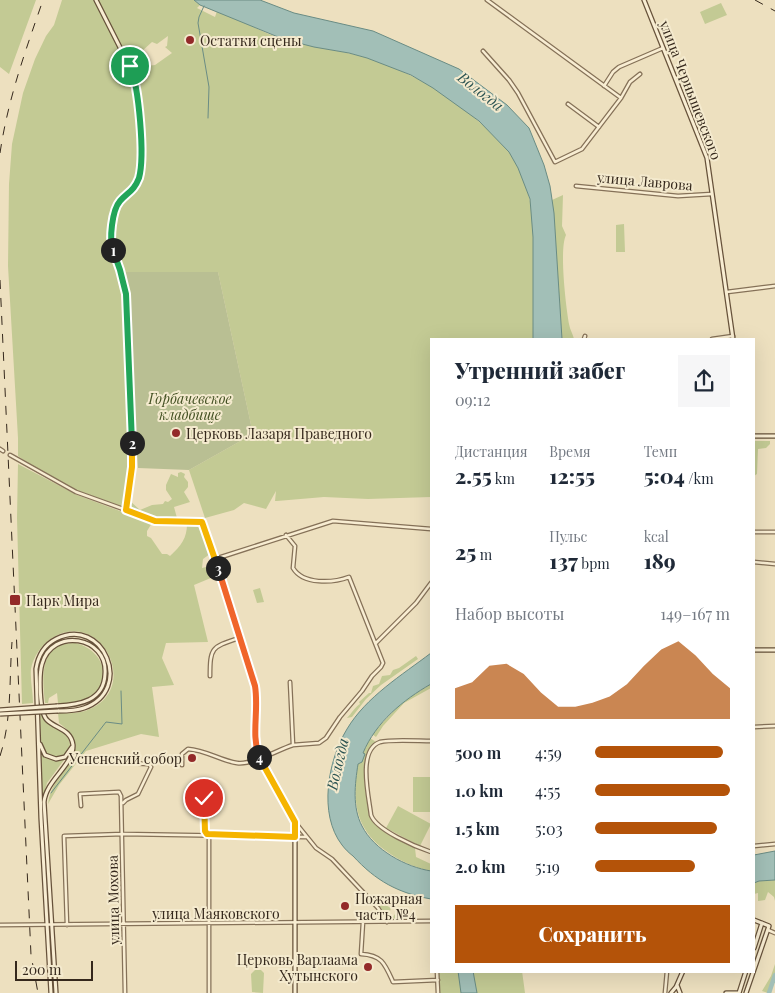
<!DOCTYPE html>
<html lang="ru">
<meta charset="utf-8">
<style>
:root{--surface:#fff;--page:#f6f6f7;--text:#1f2937;--muted:#747a83;--accent:#b45309}
body{margin:0;font-family:"Playfair Display",serif;background:var(--page);color:var(--text);height:100vh;display:flex;flex-direction:column;font-size:19px;white-space:nowrap}
*{box-sizing:border-box;margin:0}
p{font-size:16px;color:var(--muted)}
.icon{flex:none;width:28px;height:28px;fill:none;stroke:currentColor;stroke-width:2;stroke-linecap:round;stroke-linejoin:round}
.map{position:relative;flex:1;overflow:hidden}
.side{position:absolute;left:430px;top:338px;width:325px;height:635px;display:flex;flex-direction:column;background:var(--surface);border-radius:0px;box-shadow:0 5px 20px #0002}
.side>*{flex:none}
.scale{position:absolute;left:15px;bottom:12px;width:78px;box-sizing:border-box;padding-left:5px;border:2px solid #35281c;border-top:0;font-size:14px;line-height:18px;white-space:nowrap;color:#35281c;-webkit-text-stroke:4px #f4eace;paint-order:stroke}
.pin{position:absolute;display:grid;place-items:center;width:42px;height:42px;color:#fff;margin:-21px;border:2px solid #fff;border-radius:50%;box-shadow:0 1px 5px #0007}
.km{position:absolute;width:25px;height:25px;margin:-12px;border-radius:50%;background:#222;color:#fff;font-size:14px;line-height:25px;text-align:center}
.round{display:grid;place-items:center;flex:none;width:52px;height:52px;border-radius:0px;background:var(--page)}
.head{display:flex;align-items:center;justify-content:space-between;height:85px;padding:0 25px}
h1{font-size:22px;font-weight:800;line-height:38px}
.metrics{display:grid;grid-template-columns:repeat(3,1fr);gap:8px;height:85px;padding:5px 25px}
.metrics div{display:grid;align-content:center}
.metrics b{font-size:21px;font-weight:800}
.metrics small{font-size:14px;font-weight:400}
.metrics p{font-size:14px}
.chart{height:140px;padding:10px 25px}
.chart p{display:flex;justify-content:space-between}
.chart svg{width:100%;height:90px;margin-top:5px;fill:var(--accent);opacity:.7}
.primary-button{display:flex;gap:10px;margin-top:auto;padding:10px 25px}
.primary-button a{flex:1;height:58px;border-radius:0px;background:var(--accent);color:#fff;font-size:20px;font-weight:800;line-height:58px;text-align:center}
ul{padding:0 25px;list-style:none;font-size:16px}
li{display:grid;grid-template-columns:80px 60px 1fr;align-items:center;height:38px}
li i{height:12px;border-radius:6px;background:var(--accent)}
.map>svg:first-child{display:block}
.green{fill:#c3ca94;fill-rule:evenodd}
.cemetery{fill:#b9bf93}
.water{fill:#a2bfb7;stroke:#6a8c84}
.lines{fill:none;stroke-linecap:round;stroke-linejoin:round}
.stream{stroke:#6a8c84;stroke-width:1}
.river{stroke:#a2bfb7;stroke-width:4.5}
.street-casing{stroke:#857158;stroke-width:5}
.secondary-casing{stroke:#67523b;stroke-width:5.5}
.street{stroke:#f8edd2;stroke-width:2.5}
.secondary{stroke:#f8edd2;stroke-width:3}
.rail{stroke:#35281c;stroke-width:1;stroke-dasharray:9 9;stroke-linecap:butt}
.secondary-bridge-casing{stroke:#67523b;stroke-width:5.5;stroke-linecap:butt}
.secondary-bridge{stroke:#f8edd2;stroke-width:3}
.split-1-casing{stroke:#fff;stroke-width:10}
.split-2-casing{stroke:#fff;stroke-width:10}
.split-3-casing{stroke:#fff;stroke-width:10}
.split-4-casing{stroke:#fff;stroke-width:10}
.split-5-casing{stroke:#fff;stroke-width:10}
.split-1{stroke:#22a559;stroke-width:6}
.split-2{stroke:#22a559;stroke-width:6}
.split-3{stroke:#f5b400;stroke-width:6}
.split-4{stroke:#f0652b;stroke-width:6}
.split-5{stroke:#f5b400;stroke-width:6}
.poi-dot{fill:#932a29;stroke:#f4eace;stroke-width:2}
.labels{text-anchor:middle;dominant-baseline:central;stroke-width:4;stroke-linejoin:round;paint-order:stroke}
.poi-label{font-size:14px;fill:#35281c;stroke:#f4eace;text-anchor:start}
.street-label{font-size:14px;fill:#35281c;stroke:#f4eace}
.park-label{font-size:14px;font-style:italic;fill:#445123;stroke:#f4eace}
.water-label{font-size:15px;font-style:italic;fill:#2c5452;stroke:#f4eace}
</style>
<div class="map">
<svg width="775" height="993" viewBox="0 0 775 993">
<rect width="100%" height="100%" fill="#ede0bf"/>
<path class="green" d="M0 0H36L9 74 0 67Z
M62 0H194L200 5 197 8 215 17 217 11C240 19 260 32 283 39 310 47 338 50 364 57 413 72 458 99 493 135 498 141 504 146 509 152 522 169 529 194 533 215V339H431V497L368 499 324 497 277 501H275L276 491 266 509 244 503 234 510 205 518 189 470 253 434 218 272H126L136 430 129 435 130 458 123 507 73 489 41 472 18 456V438L8 266 9 184 12 144 23 93 35 59 46 36 54 25ZM168 36 167 46 165 47 172 53 155 65 147 66 150 75 137 79 133 63 128 53 141 52 152 42 157 44Z
M721 3 727 15 705 24 700 12Z
M563 195 562 226 566 235C559 249 566 307 569 324 570 330 573 334 574 339H562L552 200Z
M624 224 625 252H616V225Z
M754 441H770V444L766 448 758 449 757 474 754 476Z
M18 464 77 495 152 523 147 531V536L151 538 162 554H167L170 556C181 546 187 538 187 524L197 525 203 532 210 554 203 559 202 568 214 565 218 575 194 585 208 642 166 643 162 658 174 685 152 687 159 737 141 734 86 751 59 785 48 804C51 769 100 752 59 723L58 713C67 713 76 714 85 711 144 691 101 607 52 638 42 644 33 657 31 669 30 680 33 692 33 703L22 704 17 518Z
M181 472 185 474 184 477 188 482V487L184 492 190 502 174 507 177 518 173 517 171 520H166L161 517C148 517 133 518 130 501L140 510 152 505 163 504 165 501 168 502 172 499 166 490V485L171 474 178 477V473Z
M260 588 264 602 257 603 253 590Z
M75 643C103 649 115 681 89 698 80 704 68 704 58 703L57 693 49 698 48 703H45C42 677 39 643 75 643Z
M416 656 418 659 381 685 366 699 352 717 347 718C351 714 356 706 360 704L359 702 369 693H371L373 686 379 684 382 676 390 675 393 670 399 668Z
M431 684V688L404 703 383 726 376 737 372 734 402 702Z
M40 715H42C48 726 62 727 68 738 77 754 52 766 44 750 39 740 41 726 40 715Z
M370 738 376 742 369 751 365 763 371 819 379 827 415 848 416 857 431 864V871C416 868 402 862 389 853 355 830 352 802 358 764L362 761 363 753Z
M40 748C46 761 55 762 67 756L47 783 42 802Z
M413 777H431V812H413Z
M398 806 431 824 420 846 386 828Z
M775 880V901L774 897 768 892 765 900 758 901V893L754 894V883L759 881Z
M380 902 391 908 389 914 393 916V919L388 917 377 905Z
M397 911 414 919 394 920 393 917Z
M775 964V983H773L769 987 768 993 762 991 771 976Z
M255 970H261L264 973 263 993 252 992 251 974Z
M438 971H522L525 993H440Z"/>
<path class="cemetery" d="M126 272H218L253 434 189 470 138 468Z"/>
<path class="water" d="M194 0H260L294 13 373 31 459 69 507 105 529 128 544 165 550 186 554 213 562 339H533V237L530 199 518 168 509 152 479 121 433 88 411 75 367 58 349 53 314 47 283 39 200 5Z
M431 653V684C403 700 376 722 363 753L365 754 362 762 358 764C355 784 352 807 362 826 374 850 406 867 431 871V899C398 893 376 881 353 856 349 853 345 849 342 845 318 814 328 760 347 729 366 697 402 675 431 653Z
M775 851V880L759 881 754 883V855Z
M458 971H473L477 993H461Z"/>
<g class="lines">
<path class="stream" d="M204 6 199 17 198 23 209 87 208 118
M51 793 106 722 122 724 121 691"/>
<path class="river" d="M769 993 775 975"/>
<defs>
<path id="street" d="M487 0 621 98
M483 51 509 80 518 93 555 162 582 149 621 98 630 82 640 74
M604 86 613 72 619 67 663 48
M568 104 599 127
M576 186 678 196 712 194
M727 292 775 286
M584 339 585 336
M712 339 733 336
M0 449 3 451
M10 455 76 492 126 510
M754 532H775
M286 535 295 546 293 568C303 585 333 583 349 577L383 663 381 667 372 676 362 691 340 717 326 738 319 743 293 745
M215 559 333 521 431 529
M754 562 775 564
M376 643 416 603 431 583
M210 676C210 647 212 647 239 638
M754 727 775 726
M431 741C419 741 391 739 380 742 357 750 369 797 371 815 376 830 416 847 431 852
M182 765V754L188 749C206 750 221 761 237 763 253 765 277 750 293 745L290 682
M204 790 205 831 209 838V993
M123 803 126 800 138 794 151 767 149 764 125 763
M81 806 80 794 119 792 121 796 125 993
M295 822 316 848 332 859 378 908 387 922
M754 846 775 844
M363 922 361 954C382 955 385 964 393 982L438 980
M0 925 431 921
M67 925 64 836 123 834 306 837
M768 930 775 933
M437 971 438 993
M665 993 667 971"/>
<path id="secondary" d="M96 0 134 75 141 131 142 157 139 176 134 189 119 202 115 209 113 222 111 246 120 270 126 294 132 455 126 510 155 521 203 522 255 686 256 697 255 736 258 752 295 822V993
M644 0 707 158 733 339
M754 436H775
M754 650H775
M40 744 45 755 56 759 65 757 72 747
M754 948 762 923
M677 985 680 993
M51 993 41 818 36 669C38 656 44 645 56 639 103 615 135 690 84 708 76 711 67 711 58 711
M56 993 44 802C46 780 74 765 73 745 71 729 56 729 47 720 39 712 39 674 42 664 52 627 108 636 105 674 104 701 79 705 57 706
M671 993 676 987 683 971
M726 993H738
M739 993 746 971
M746 993 769 926 754 920"/>
</defs>
<use href="#street" class="street-casing"/>
<use href="#secondary" class="secondary-casing"/>
<use href="#street" class="street"/>
<use href="#secondary" class="secondary"/>
<path class="rail" d="M755 0 775 11
M0 153C8 99 25 52 43 0
M0 280 31 955 38 993
M0 756C12 719 9 681 12 642"/>
<defs>
<path id="secondary-bridge" d="M0 710 57 706
M0 714 58 711"/>
</defs>
<use href="#secondary-bridge" class="secondary-bridge-casing"/>
<use href="#secondary-bridge" class="secondary-bridge"/>
</g>
<g class="lines">
<defs>
<path id="split-1" d="M113 250C109 240 112 210 120 201 128 192 134 191 139 178 145 156 139 87 130 66"/>
<path id="split-2" d="M113 250 120 270 126 294 132 443"/>
<path id="split-3" d="M132 443V467L126 510 155 521 202 522 218 568"/>
<path id="split-4" d="M218 568 255 686C259 710 251 734 259 757"/>
<path id="split-5" d="M204 798 205 831 207 834 295 837V822L259 757"/>
</defs>
<use href="#split-1" class="split-1-casing"/>
<use href="#split-2" class="split-2-casing"/>
<use href="#split-3" class="split-3-casing"/>
<use href="#split-4" class="split-4-casing"/>
<use href="#split-5" class="split-5-casing"/>
<use href="#split-1" class="split-1"/>
<use href="#split-2" class="split-2"/>
<use href="#split-3" class="split-3"/>
<use href="#split-4" class="split-4"/>
<use href="#split-5" class="split-5"/>
</g>
<g class="poi-dot">
<circle cx="190" cy="40" r="5"/>
<circle cx="176" cy="433" r="5"/>
<rect x="9" y="594" width="12" height="12" rx="2.5"/>
<circle cx="192" cy="758" r="5"/>
<circle cx="345" cy="906" r="5"/>
<circle cx="368" cy="967" r="5"/>
</g>
<g class="labels">
<g class="poi-label">
<text x="200" y="40">Остатки сцены</text>
<text x="186" y="433">Церковь Лазаря Праведного</text>
<text x="26" y="600">Парк Мира</text>
<text x="182" y="758" text-anchor="end">Успенский собор</text>
<text x="355" y="898">Пожарная<tspan x="355" dy="16">часть №4</tspan></text>
<text x="358" y="959" text-anchor="end">Церковь Варлаама<tspan x="358" dy="16">Хутынского</tspan></text>
</g>
<g class="street-label">
<text transform="translate(691 90) rotate(69)">улица Чернышевского</text>
<text transform="translate(645 181) rotate(5)">улица Лаврова</text>
<text transform="translate(113 900) rotate(-91)">улица Мохова</text>
<text x="216" y="913">улица Маяковского</text>
</g>
<g class="park-label">
<text x="190" y="398">Горбачевское<tspan x="190" dy="16">кладбище</tspan></text>
</g>
<g class="water-label">
<text transform="translate(481 91) rotate(38)">Вологда</text>
<text transform="translate(337 764) rotate(-77)">Вологда</text>
</g>
</g>
</svg>
<div class="scale">200 m</div>
<div class="pin" style="left:130px;top:66px;background:#1e9e55"><svg class="icon" aria-label="arrive" viewBox="0 0 24 24"><path d="M6 21V4h12l-3 4 3 4H6"/></svg></div>
<div class="pin" style="left:204px;top:798px;background:#d93025"><svg class="icon" aria-label="check" viewBox="0 0 24 24"><path d="M5 12l5 5 9-10"/></svg></div>
<b class="km" style="left:113px;top:250px">1</b>
<b class="km" style="left:132px;top:443px">2</b>
<b class="km" style="left:218px;top:568px">3</b>
<b class="km" style="left:259px;top:757px">4</b>
<section class="side">
<div class="head"><div><h1>Утренний забег</h1><p>09:12</p></div><a class="round"><svg class="icon" aria-label="share" viewBox="0 0 24 24"><path d="M12 15V3M7 8l5-5 5 5M5 13v7h14v-7"/></svg></a></div>
<div class="metrics">
<div><p>Дистанция</p><b>2.55<small> km</small></b></div>
<div><p>Время</p><b>12:55</b></div>
<div><p>Темп</p><b>5:04<small> /km</small></b></div>
</div>
<div class="metrics">
<div><b>25<small> m</small></b></div>
<div><p>Пульс</p><b>137<small> bpm</small></b></div>
<div><p>kcal</p><b>189</b></div>
</div>
<div class="chart"><p><span>Набор высоты</span>149–167 m</p>
<svg viewBox="0 0 160 44" preserveAspectRatio="none"><path d="M0 44V29L10 26L20 18L30 17L40 22L50 31L60 38L70 38L80 36L90 33L100 27L110 18L120 10L130 6L140 13L150 22L160 29V44z"/></svg>
</div>
<ul>
<li><b>500 m</b>4:59<i style="width:95%"></i></li>
<li><b>1.0 km</b>4:55<i style="width:100%"></i></li>
<li><b>1.5 km</b>5:03<i style="width:90%"></i></li>
<li><b>2.0 km</b>5:19<i style="width:74%"></i></li>
</ul>
<div class="primary-button"><a>Сохранить</a></div>
</section>
</div>
